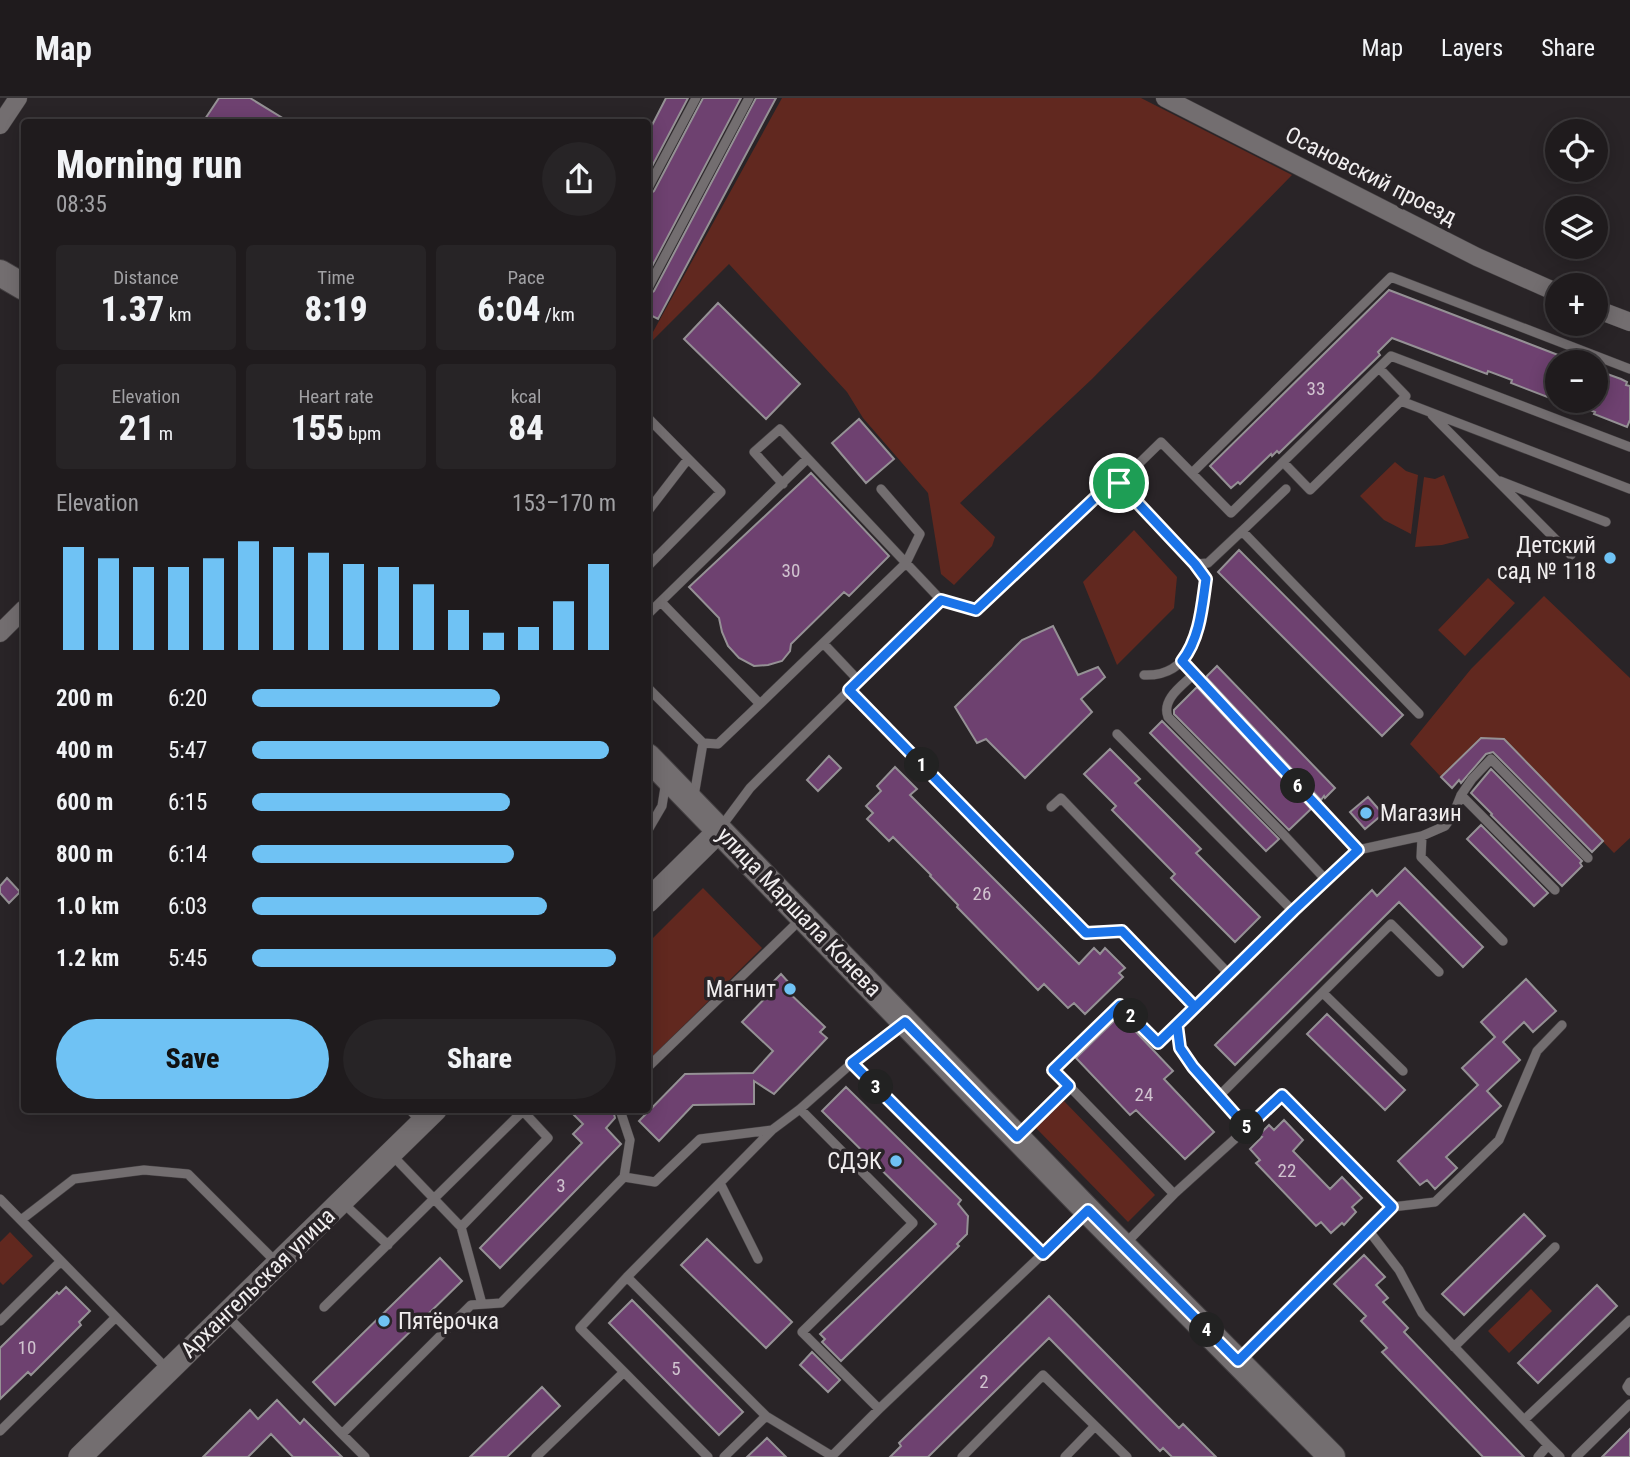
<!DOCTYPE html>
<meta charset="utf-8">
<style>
:root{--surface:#1f1b1d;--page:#272426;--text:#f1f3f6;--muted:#a1a1a4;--line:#3c393b;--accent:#6fc2f4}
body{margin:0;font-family:"Roboto Condensed",sans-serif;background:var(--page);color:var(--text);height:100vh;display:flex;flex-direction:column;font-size:26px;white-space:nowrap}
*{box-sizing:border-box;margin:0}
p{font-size:23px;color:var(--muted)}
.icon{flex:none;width:38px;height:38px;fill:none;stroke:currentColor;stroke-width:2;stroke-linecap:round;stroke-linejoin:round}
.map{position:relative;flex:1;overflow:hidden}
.panel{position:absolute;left:21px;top:21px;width:630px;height:994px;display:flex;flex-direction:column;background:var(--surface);border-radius:7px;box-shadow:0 4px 18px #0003,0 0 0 2px var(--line)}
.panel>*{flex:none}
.controls{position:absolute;left:1545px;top:21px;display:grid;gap:14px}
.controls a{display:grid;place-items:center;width:63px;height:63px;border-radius:50%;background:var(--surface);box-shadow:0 4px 18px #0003,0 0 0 2px var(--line);font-size:35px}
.pin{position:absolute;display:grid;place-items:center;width:60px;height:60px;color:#fff;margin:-30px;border:4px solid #fff;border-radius:50%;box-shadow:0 2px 7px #0007}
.km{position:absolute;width:35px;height:35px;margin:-18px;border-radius:50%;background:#222;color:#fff;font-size:19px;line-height:35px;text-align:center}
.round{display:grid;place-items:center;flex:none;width:74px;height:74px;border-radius:37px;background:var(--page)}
.summary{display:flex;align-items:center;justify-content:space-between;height:119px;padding:0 35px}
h1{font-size:38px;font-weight:800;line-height:52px}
.metrics{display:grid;grid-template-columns:repeat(3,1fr);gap:10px;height:119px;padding:7px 35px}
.metrics div{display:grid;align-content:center;border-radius:7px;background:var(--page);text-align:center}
.metrics b{font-size:35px;font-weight:800}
.metrics small{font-size:19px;font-weight:400}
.metrics p{font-size:19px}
.chart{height:196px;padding:14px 35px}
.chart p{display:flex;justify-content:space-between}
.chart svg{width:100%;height:126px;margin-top:7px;stroke:var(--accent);stroke-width:6}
.cta{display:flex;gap:14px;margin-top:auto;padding:14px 35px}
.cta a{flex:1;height:80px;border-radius:42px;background:var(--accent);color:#111;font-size:28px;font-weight:800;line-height:80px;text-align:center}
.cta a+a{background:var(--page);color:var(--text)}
ul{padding:0 35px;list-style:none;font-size:23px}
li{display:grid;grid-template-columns:112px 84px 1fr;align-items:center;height:52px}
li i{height:18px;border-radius:9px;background:var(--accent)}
header{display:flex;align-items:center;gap:42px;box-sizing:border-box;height:98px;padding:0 35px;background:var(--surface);border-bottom:2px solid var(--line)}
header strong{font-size:33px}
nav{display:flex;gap:38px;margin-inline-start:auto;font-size:24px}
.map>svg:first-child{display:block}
.green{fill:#61281f}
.building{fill:#6e4170;stroke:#959195;stroke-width:2}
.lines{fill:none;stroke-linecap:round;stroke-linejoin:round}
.service-casing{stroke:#433f41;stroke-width:10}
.minor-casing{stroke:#433f41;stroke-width:19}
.tertiary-casing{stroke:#433f41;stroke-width:24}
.secondary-casing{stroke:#433f41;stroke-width:28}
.service{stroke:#736e70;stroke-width:9}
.minor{stroke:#736e70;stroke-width:18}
.tertiary{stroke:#736e70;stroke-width:23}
.secondary{stroke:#736e70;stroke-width:26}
.route-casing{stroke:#fff;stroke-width:14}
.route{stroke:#1a73e8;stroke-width:9}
.poi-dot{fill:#6fc2f4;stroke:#292427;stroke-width:2.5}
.labels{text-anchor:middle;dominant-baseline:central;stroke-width:7;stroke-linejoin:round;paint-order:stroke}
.number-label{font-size:19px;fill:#d0c3cf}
.street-label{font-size:23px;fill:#f1eeef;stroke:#292427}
.poi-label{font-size:23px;fill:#f1eeef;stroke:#292427;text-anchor:end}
</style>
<header>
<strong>Map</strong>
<nav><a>Map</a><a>Layers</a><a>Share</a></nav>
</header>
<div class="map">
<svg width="1630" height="1359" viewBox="0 0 1630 1359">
<rect width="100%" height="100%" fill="#292427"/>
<path class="green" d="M782 0H1141L1292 77 1092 281 960 405 995 439 992 448 954 487 941 476 928 395 863 320 847 294 729 166 648 247V243Z
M1395 364 1406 373 1418 377 1411 436 1384 422 1360 398Z
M1444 377 1469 440 1442 447 1415 449 1424 379 1435 381Z
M1134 432 1177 479 1174 510 1117 567 1083 484Z
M1488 480 1515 505 1465 558 1438 532Z
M1544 498 1630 580V740L1614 755 1504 641H1481L1441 679 1410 646 1471 571Z
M703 790 762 850 648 963V845Z
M1064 1003 1155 1097 1128 1124 1036 1030Z
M10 1134 33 1158 3 1187 0 1184V1144Z
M1531 1191 1552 1213 1509 1255 1488 1233Z"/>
<path class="building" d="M219 0H250L289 24H203Z
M666 0H688L648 76V35Z
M703 0H741L648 176V97L654 93Z
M756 0H776L658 221 648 216V197L654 193Z
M1389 192 1558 257V303L1511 285 1512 282 1488 273 1487 276 1392 240 1378 254 1380 257 1279 355 1277 353 1272 358 1271 356 1240 386 1238 384 1231 390 1210 368Z
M718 205 800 286 766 321 684 241Z
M1596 272 1621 281 1627 284 1626 287 1630 288V322L1627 329 1594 316 1595 314 1569 304 1596 303Z
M859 321 894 361 866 385 832 345Z
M811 375 889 458 849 498 844 494 791 546 790 553 782 563 768 567 754 568 739 560 728 548 722 534 719 520 689 489Z
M1239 452 1403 617 1382 638 1218 474Z
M1053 528 1078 577 1098 569 1105 579 1081 601 1092 614 1025 680 986 641 977 645 955 609 1022 542Z
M1217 568 1335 690 1325 700 1324 698 1321 702 1207 580V578Z
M1197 589 1311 711 1290 731 1289 732 1174 616V612Z
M1162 623 1279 741 1266 753 1150 635Z
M1481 640 1504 641 1603 743 1592 754 1493 654 1486 656 1461 685 1459 682 1452 690 1441 679Z
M1110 651 1140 681 1135 685 1201 751 1196 755 1260 819 1235 844 1171 780 1175 776 1112 712 1116 708 1084 676Z
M829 658 841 670 818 693 807 682Z
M895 669 917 691 910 697 1079 866 1094 850 1100 856 1105 850 1125 870 1119 875 1123 879 1085 916 1074 905 1068 910 1044 886 1038 892 957 809 958 807 930 778 931 777 893 739 889 743 867 721 873 715 866 708 881 693 877 688Z
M1491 671 1582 763 1580 765 1582 768 1562 788 1491 717 1492 716 1471 695Z
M1368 699 1383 716 1365 731 1350 714Z
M1481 727 1548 795 1534 808 1467 741Z
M1405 770 1483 849 1463 869 1399 804 1235 967 1215 947 1372 792 1377 798Z
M7 780 20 794 9 805 0 795V788Z
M781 876 790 886 785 891 825 929 820 934 827 940 774 996 754 983V1006L693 1007 659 1043 639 1023 685 976 753 975 773 953 742 924 772 893 768 889Z
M1526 881 1556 913 1533 934 1524 924 1503 944 1520 962 1487 993 1501 1008 1446 1059 1457 1070 1435 1091 1427 1082 1420 1087 1398 1063 1478 987 1462 970 1495 939 1481 924Z
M1327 916 1405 992 1385 1012 1307 936Z
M1120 917 1173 973 1164 981 1214 1034 1185 1061 1136 1012 1130 1017 1076 960Z
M846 989 961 1102 958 1106 968 1118 967 1136 957 1146 959 1148 841 1263 822 1244 825 1241 820 1236 936 1126 822 1013Z
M569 1012H613L615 1020 606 1030 621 1046 500 1170 480 1150 582 1045 573 1036 583 1026Z
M1284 1022 1303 1042 1293 1053 1330 1091 1342 1079 1362 1100 1352 1109 1356 1114 1344 1127 1342 1125 1331 1135 1321 1124 1316 1128 1256 1065 1260 1062 1250 1051 1262 1039 1259 1037 1269 1027 1274 1032Z
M1524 1116 1545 1138 1464 1217 1442 1196Z
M707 1141 792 1224 766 1250 681 1167Z
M1364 1157 1385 1179 1376 1187 1388 1200 1383 1204 1408 1230 1404 1234 1524 1359H1483L1382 1254 1387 1250 1361 1223 1366 1218 1334 1186Z
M440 1160 462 1183 335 1307 313 1284Z
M1597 1187 1617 1208 1538 1285 1518 1265Z
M66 1189 90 1213 79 1224 81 1227 31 1277 28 1274 0 1301V1250L57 1194 59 1196Z
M1049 1198 1179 1330 1183 1326 1216 1359H1172L1163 1350 1160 1353 1049 1240 928 1359H890L901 1348 899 1345Z
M632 1202 743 1314 719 1337 609 1225Z
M812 1254 840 1282 828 1294 800 1267Z
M542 1289 560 1308 507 1359H470Z
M277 1302 300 1326 304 1321 342 1359H293L271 1336 248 1359H203L250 1312 258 1321Z
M1630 1331V1359H1602Z
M767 1340 786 1359H747Z"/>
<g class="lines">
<defs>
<path id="service" d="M648 90 696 0
M648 190 749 0
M1401 303 1630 391
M1432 317 1571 457
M648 320 721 394 648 468
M1283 364 1310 392 1401 303 1406 298 1379 270
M1192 375 1391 179 1630 271
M1500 383 1606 424
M1119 385 1161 344 1231 415 1391 258 1630 349
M783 386 754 354 780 331 906 465 920 436 881 391
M648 413 688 361
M1242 433 1286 391
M1195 466 1208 465 1242 433 1419 616
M941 502 976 512 1115 381 1195 466 1206 481C1200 521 1198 579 1144 577
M661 504 760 606 906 465 941 502 764 676 750 690 721 729
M648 516 807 361
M824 546 859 583
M1182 563 1358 752
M1194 576C1183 587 1161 601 1168 619L1284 737 1326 782
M648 590 703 645 718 646 760 606
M849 592 1086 835 1122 833 1195 909
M1117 636 1293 813
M694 698 703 645
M1051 709 1061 700 1229 876
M648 732 662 708 666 683
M1422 738 1421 759 1503 843
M1555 792 1461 697 1472 681 1491 661 1588 760
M1323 895 1403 973
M852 965 1043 1156
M648 969 802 820
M1069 988 1053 972 1120 907 1158 945 1177 927
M1219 998 1391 826 1439 874
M800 1011 913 1125 802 1234 879 1311
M410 1012 421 1023
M620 1012 630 1042 624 1079
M1247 1030 1282 997 1392 1109
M1018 1038 1069 988 1174 1096
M392 1057 461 1129 482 1206
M720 1085 758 1161
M0 1101 61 1163 0 1223
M343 1105 388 1147
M21 1122 74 1081 144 1072 188 1076 276 1164
M461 1129 548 1040 522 1012
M1369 1133 1399 1172 1422 1215 1524 1322
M1124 1147 1174 1096 1247 1030 1193 969 1180 950 1177 927 1293 813 1358 752 1422 738 1445 728 1453 717 1461 697
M61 1163 168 1272
M627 1179 772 1032
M324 1209 524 1012
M226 1217 342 1336
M1454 1249 1555 1149
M1239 1262 1392 1109 1435 1104 1499 1042 1537 953 1562 927
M624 1274 708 1359
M1630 1284 1627 1289 1630 1293
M0 1333 116 1219
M1548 1347 1560 1359
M365 1359 342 1336 471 1207 501 1205 624 1079 655 1084 700 1041 772 1032 800 1011 852 965 901 927
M536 1359 624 1274 580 1230 627 1179 766 1318 832 1358
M724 1359 766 1318
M833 1359 832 1358 879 1311 1087 1114
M962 1359 1043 1277 1127 1359
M1065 1359 1095 1328
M1538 1359 1548 1347 1524 1322 1630 1222
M1576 1359 1630 1306"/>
<path id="minor" d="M1165 0 1477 159 1558 195
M0 27 18 0
M1596 211 1630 224
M0 535 24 511"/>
<path id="tertiary" d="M648 803 720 732
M80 1359 435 1012"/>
<path id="secondary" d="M0 175 24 189
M648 659 1095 1120 1332 1359"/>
</defs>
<use href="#service" class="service-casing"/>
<use href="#minor" class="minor-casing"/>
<use href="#tertiary" class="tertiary-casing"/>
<use href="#secondary" class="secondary-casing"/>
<use href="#service" class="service"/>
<use href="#minor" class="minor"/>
<use href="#tertiary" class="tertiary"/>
<use href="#secondary" class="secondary"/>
</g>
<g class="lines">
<defs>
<path id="route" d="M1119 385 1115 381 976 512 941 502 849 592 1086 835 1122 833 1195 909 1158 945 1120 907 1053 972 1069 988 1017 1039 905 924 852 965 1043 1156 1088 1112 1238 1263 1392 1109 1282 997 1247 1030 1193 969 1180 950 1177 927 1293 813 1358 752 1182 563C1200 540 1202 509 1206 481L1195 466 1119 385"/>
</defs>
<use href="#route" class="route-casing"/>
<use href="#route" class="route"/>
</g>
<g class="poi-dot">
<circle cx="1610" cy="460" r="7"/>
<circle cx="1366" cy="715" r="7"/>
<circle cx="790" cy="891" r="7"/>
<circle cx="896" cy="1063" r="7"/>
<circle cx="384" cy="1223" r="7"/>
</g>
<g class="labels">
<g class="number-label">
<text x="1316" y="290">33</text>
<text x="791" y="472">30</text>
<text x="982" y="795">26</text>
<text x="1144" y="996">24</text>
<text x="1287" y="1072">22</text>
<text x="561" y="1087">3</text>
<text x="27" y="1249">10</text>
<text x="676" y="1270">5</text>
<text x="984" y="1283">2</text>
</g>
<g class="street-label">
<text transform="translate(1371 78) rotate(27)">Осановский проезд</text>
<text transform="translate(799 814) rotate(46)">улица Маршала Конева</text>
<text transform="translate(258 1185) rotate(-44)">Архангельская улица</text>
</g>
<g class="poi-label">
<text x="1596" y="447">Детский<tspan x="1596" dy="26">сад № 118</tspan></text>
<text x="1380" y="715" text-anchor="start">Магазин</text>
<text x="776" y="891">Магнит</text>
<text x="882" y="1063">СДЭК</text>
<text x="398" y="1223" text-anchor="start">Пятёрочка</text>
</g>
</g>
</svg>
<div class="controls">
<a><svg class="icon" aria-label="locate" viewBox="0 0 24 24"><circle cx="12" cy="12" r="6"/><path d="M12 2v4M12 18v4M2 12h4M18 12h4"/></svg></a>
<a><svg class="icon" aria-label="layers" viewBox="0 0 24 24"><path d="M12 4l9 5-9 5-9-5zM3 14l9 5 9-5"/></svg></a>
<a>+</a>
<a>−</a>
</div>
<div class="pin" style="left:1119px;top:385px;background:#1e9e55"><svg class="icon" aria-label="arrive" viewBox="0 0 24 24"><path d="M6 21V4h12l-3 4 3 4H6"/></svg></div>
<b class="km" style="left:922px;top:667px">1</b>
<b class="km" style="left:1131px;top:918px">2</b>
<b class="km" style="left:876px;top:989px">3</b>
<b class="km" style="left:1207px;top:1232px">4</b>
<b class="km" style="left:1247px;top:1029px">5</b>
<b class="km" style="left:1298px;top:688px">6</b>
<section class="panel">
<div class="summary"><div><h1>Morning run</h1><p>08:35</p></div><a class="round"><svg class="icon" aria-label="share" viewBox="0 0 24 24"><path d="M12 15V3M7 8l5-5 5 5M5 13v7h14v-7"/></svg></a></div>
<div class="metrics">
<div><p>Distance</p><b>1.37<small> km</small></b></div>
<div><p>Time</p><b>8:19</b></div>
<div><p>Pace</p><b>6:04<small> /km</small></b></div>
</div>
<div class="metrics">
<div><p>Elevation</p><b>21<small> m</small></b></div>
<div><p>Heart rate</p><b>155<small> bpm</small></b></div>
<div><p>kcal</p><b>84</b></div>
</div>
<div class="chart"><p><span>Elevation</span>153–170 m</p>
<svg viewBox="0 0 160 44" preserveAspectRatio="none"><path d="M5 44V8M15 44V12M25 44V15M35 44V15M45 44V12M55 44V6M65 44V8M75 44V10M85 44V14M95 44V15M105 44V21M115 44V30M125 44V38M135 44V36M145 44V27M155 44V14"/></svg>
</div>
<ul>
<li><b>200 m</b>6:20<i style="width:68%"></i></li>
<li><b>400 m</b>5:47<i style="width:98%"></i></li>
<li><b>600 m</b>6:15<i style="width:71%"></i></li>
<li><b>800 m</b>6:14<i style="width:72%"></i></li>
<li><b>1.0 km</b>6:03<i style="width:81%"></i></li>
<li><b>1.2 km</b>5:45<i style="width:100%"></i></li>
</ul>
<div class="cta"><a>Save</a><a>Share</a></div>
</section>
</div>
